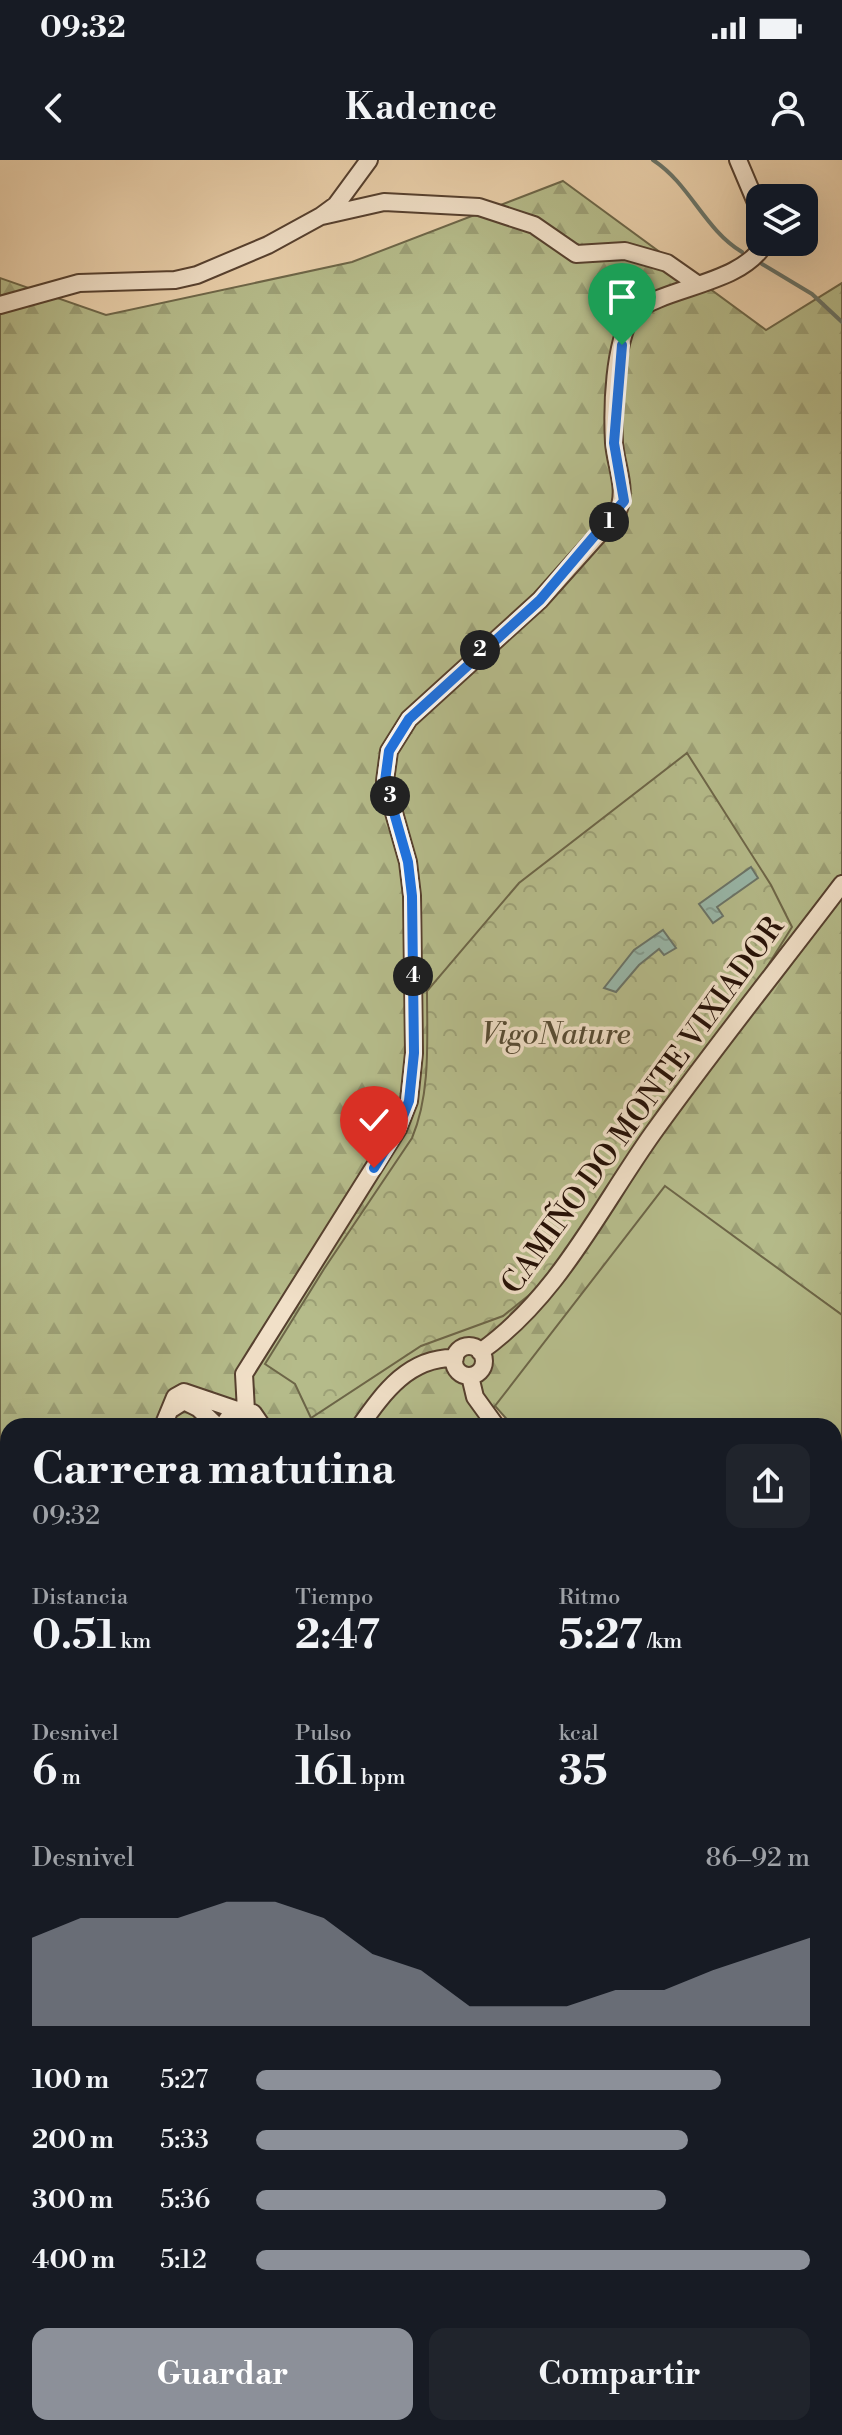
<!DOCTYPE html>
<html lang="es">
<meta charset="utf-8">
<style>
:root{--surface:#171b24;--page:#20242c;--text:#f1f3f6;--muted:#9ea1a6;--accent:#8c9099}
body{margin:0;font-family:"Libre Bodoni",serif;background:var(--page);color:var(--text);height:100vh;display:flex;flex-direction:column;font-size:30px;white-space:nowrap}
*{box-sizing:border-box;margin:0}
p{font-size:26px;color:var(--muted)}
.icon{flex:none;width:44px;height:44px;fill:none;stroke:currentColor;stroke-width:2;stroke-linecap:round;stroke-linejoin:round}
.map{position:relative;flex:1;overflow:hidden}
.details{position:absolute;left:0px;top:1258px;width:842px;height:1018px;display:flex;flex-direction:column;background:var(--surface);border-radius:24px 24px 0 0;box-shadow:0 8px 32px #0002}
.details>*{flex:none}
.controls{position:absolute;left:746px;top:24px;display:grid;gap:16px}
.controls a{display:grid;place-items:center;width:72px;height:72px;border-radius:16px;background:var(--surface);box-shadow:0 8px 32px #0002;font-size:40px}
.pin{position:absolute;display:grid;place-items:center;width:68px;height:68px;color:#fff;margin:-82px -34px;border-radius:50% 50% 50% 0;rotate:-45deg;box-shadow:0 0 8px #0007}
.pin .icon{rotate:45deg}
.km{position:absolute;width:40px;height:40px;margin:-20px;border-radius:50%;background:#222;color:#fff;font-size:22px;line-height:40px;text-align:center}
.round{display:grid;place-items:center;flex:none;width:84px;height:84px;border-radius:16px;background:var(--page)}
.summary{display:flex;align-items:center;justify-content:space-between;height:136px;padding:0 32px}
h1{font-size:44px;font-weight:700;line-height:60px}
.stats{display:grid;grid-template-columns:repeat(3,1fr);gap:12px;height:136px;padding:8px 32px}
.stats div{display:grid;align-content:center}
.stats b{font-size:40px;font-weight:700}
.stats small{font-size:22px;font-weight:400}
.stats p{font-size:22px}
.chart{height:224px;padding:16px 32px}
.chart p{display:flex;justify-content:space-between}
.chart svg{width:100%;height:144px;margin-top:8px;fill:var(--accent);opacity:.7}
.primary-button{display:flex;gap:16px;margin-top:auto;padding:16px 32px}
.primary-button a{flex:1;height:92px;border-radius:16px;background:var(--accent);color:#fff;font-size:32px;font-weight:700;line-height:92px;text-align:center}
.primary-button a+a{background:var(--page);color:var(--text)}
ul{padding:0 32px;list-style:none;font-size:26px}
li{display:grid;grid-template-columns:128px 96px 1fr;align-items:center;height:60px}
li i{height:20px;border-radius:10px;background:var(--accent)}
.status{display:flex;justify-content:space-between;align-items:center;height:56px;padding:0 40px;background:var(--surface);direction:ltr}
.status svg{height:22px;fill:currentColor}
header{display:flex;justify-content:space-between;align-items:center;height:104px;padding:0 32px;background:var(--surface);font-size:36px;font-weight:700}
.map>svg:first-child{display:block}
.forest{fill:url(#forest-firs);stroke:#6d6648;stroke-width:2}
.park{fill:url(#park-crowns);stroke:#6d6648;stroke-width:2}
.pitch{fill:#b5bb8a;stroke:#6d6648;stroke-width:2}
.water{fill:url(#water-ripples);stroke:#6a7468;stroke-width:2}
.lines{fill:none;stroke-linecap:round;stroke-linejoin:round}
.stream{stroke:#6a7468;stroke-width:4}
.minor-casing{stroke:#56402f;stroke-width:20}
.minor{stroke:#f1e0c8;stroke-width:16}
.route-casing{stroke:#fff;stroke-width:16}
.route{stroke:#1a73e8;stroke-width:10}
.labels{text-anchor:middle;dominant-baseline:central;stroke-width:7;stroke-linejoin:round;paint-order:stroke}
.park-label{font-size:30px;font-style:italic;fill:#574c34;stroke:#f1e0c8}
.street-label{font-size:30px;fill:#251006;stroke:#f1e0c8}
</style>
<div class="status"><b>09:32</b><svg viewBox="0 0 49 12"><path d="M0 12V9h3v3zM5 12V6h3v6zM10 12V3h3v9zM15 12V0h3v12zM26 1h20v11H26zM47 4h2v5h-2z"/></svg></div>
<header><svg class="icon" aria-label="back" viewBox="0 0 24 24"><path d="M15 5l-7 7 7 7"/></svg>Kadence<svg class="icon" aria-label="person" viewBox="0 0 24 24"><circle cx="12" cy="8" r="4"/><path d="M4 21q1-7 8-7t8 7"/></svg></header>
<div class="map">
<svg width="842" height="2275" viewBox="0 0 842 2275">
<defs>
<pattern id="forest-firs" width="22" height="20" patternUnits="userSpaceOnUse" patternTransform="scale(2)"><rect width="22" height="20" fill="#b5bb8a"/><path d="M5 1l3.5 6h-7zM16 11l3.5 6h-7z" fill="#9ca076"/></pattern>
<pattern id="park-crowns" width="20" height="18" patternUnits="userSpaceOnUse" patternTransform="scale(2)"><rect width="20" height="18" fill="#b5bb8a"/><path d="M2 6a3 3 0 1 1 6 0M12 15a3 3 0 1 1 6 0" fill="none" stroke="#9ca076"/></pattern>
<pattern id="water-ripples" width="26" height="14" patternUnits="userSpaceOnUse" patternTransform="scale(2)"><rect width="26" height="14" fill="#98b7a9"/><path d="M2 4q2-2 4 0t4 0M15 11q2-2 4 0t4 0" fill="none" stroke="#839c90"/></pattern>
</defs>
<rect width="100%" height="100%" fill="#ead0ab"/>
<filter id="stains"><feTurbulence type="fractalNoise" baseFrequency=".0025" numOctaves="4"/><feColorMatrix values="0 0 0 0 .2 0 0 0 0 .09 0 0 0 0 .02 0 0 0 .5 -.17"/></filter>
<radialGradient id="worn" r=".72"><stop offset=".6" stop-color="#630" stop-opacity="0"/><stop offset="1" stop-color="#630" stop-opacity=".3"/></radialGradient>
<path class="forest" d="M563 21 766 170 842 123V1155L797 1123 495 1246 476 1266H8V2268H834V1855L842 1865V2275H0V118L106 155 352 102Z"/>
<path class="park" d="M687 593 771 725 792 767 743 845 660 948 559 1105 538 1128 503 1156 421 1186 311 1258 295 1224 265 1204 324 1109 412 978C431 933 427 879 427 831L519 723Z"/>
<path class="pitch" d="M665 1026 842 1155V1573L834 1568V1266H513L495 1246Z
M8 1752V1926L0 1927V1753Z"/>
<path class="water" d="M751 707 758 718 717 747 723 756 713 763 699 744Z
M663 770 676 788 664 795 659 789 639 805 616 832 604 828 634 790Z"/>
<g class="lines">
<path class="stream" d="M653 0C690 24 704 69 742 92
M762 104 812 134 842 162"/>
<defs>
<path id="minor" d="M738 0 760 52
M322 56 384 42 479 47 534 65 576 94 625 91 667 103 697 124
M0 145 79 123 175 120 197 115 268 85 321 56 336 45 369 0
M454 1201a15 15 0 1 1 30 0a15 15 0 1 1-30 0Z
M480 1192C558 1137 599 1049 653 973 714 888 779 807 842 724
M470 1216 475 1237 496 1266
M173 1248 184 1241 198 1248 217 1266
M246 1251 244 1214 398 969 409 941 414 893 412 736 408 702 385 621 389 591 409 559 540 440 616 355C629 332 616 308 614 283 612 244 614 188 632 153 670 125 741 125 766 82
M163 1266 175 1237 184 1232 240 1251
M224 1266C229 1252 240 1248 253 1253L262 1266
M360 1266C384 1232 409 1197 455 1198
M834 1586 842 1592
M834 2114 842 2097
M834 2157 842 2175
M834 2221 842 2219
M524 2268 530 2275
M119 2275 120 2268
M646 2275 653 2268
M757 2275 762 2268"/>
</defs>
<use href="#minor" class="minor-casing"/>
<use href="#minor" class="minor"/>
</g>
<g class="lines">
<defs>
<path id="route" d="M374 1008 398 969 409 941 414 893 412 736 408 702 385 621 389 591 409 559 540 440 624 341 614 283 622 185"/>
</defs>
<use href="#route" class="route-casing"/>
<use href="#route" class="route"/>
</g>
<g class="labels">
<g class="park-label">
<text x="556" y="875">VigoNature</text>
</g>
<g class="street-label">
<text transform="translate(643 946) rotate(-54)">CAMIÑO DO MONTE VIXIADOR</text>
</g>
</g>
<rect width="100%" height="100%" filter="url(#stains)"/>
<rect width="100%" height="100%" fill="url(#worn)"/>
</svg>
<div class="controls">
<a><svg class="icon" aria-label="layers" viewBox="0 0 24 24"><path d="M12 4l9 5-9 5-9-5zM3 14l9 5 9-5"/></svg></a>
</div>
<div class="pin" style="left:622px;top:185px;background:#1e9e55"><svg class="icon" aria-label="arrive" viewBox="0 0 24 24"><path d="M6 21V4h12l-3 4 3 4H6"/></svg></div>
<div class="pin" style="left:374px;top:1008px;background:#d93025"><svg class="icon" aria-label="check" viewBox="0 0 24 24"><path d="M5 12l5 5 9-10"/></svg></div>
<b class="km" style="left:609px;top:362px">1</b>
<b class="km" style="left:480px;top:490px">2</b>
<b class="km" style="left:390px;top:636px">3</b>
<b class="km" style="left:413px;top:816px">4</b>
<section class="details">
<div class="summary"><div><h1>Carrera matutina</h1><p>09:32</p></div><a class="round"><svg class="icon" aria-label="share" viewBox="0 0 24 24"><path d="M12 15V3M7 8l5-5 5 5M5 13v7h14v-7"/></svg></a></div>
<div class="stats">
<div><p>Distancia</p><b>0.51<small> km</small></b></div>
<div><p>Tiempo</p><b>2:47</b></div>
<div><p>Ritmo</p><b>5:27<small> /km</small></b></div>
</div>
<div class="stats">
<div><p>Desnivel</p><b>6<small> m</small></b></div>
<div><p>Pulso</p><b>161<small> bpm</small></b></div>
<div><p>kcal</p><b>35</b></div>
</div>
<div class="chart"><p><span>Desnivel</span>86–92 m</p>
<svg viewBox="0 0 160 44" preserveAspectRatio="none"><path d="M0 44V17L10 11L20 11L30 11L40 6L50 6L60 11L70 22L80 27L90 38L100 38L110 38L120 33L130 33L140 27L150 22L160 17V44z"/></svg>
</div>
<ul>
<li><b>100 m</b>5:27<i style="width:84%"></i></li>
<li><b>200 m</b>5:33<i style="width:78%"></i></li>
<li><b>300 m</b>5:36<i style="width:74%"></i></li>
<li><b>400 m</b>5:12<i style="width:100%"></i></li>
</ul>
<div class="primary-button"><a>Guardar</a><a>Compartir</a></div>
</section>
</div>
